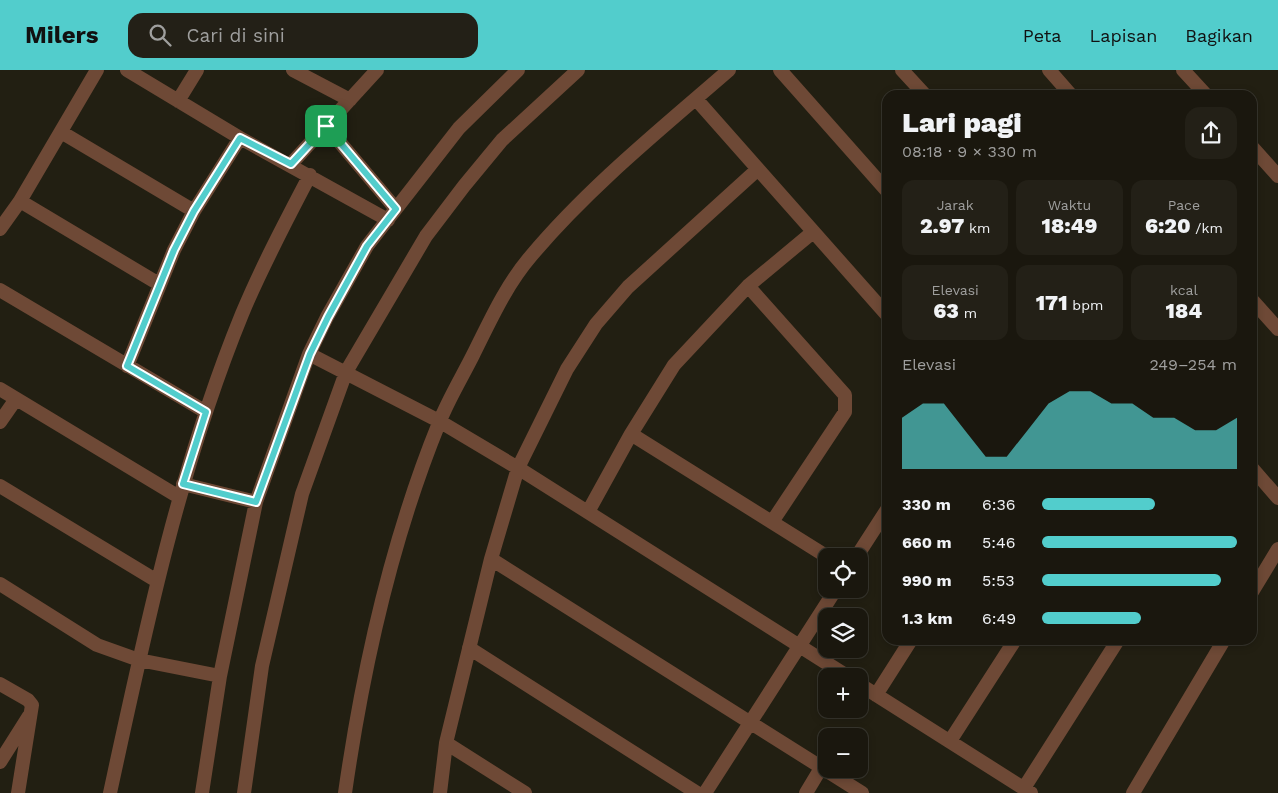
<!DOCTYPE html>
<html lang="id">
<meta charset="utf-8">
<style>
:root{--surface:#1a170e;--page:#232017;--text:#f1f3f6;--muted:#9f9f9e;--line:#38362e;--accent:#52cdcc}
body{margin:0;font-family:"Work Sans",sans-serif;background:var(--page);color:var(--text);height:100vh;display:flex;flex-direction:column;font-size:19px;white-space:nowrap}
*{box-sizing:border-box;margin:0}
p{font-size:16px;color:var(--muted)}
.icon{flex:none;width:28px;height:28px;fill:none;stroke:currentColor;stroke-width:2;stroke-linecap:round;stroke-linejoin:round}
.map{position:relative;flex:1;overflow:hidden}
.details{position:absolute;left:882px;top:20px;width:375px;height:555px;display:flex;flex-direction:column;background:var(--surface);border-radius:15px;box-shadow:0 2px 8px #0003,0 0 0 1px var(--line)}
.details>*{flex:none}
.controls{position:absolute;left:818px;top:478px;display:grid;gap:10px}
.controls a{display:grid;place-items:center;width:50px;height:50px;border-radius:10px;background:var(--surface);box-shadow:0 2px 8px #0003,0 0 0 1px var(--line);font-size:25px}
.pin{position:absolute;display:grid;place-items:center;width:42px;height:42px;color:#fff;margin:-21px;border-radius:10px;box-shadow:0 2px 8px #0006}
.round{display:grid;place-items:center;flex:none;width:52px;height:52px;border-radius:15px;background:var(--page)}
.summary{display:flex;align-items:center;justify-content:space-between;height:85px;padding:0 20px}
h1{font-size:28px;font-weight:800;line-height:38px}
.stats{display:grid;grid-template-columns:repeat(3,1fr);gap:8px;height:85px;padding:5px 20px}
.stats div{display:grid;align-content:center;border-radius:12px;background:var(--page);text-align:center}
.stats b{font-size:21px;font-weight:800}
.stats small{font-size:14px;font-weight:400}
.stats p{font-size:14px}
.chart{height:140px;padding:10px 20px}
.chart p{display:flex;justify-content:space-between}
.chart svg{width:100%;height:90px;margin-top:5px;fill:var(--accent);opacity:.7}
ul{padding:0 20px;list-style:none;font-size:16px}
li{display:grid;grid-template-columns:80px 60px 1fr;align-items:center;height:38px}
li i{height:12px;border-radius:6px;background:var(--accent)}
header{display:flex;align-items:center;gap:30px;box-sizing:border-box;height:70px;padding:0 25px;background:var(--accent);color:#111}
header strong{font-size:24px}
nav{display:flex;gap:28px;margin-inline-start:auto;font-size:18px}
.search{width:350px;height:45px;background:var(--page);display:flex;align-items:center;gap:12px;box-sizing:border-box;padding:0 18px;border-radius:15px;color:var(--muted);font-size:19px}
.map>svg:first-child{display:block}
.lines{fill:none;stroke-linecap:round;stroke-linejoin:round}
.minor{stroke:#6e4936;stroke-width:14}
.route-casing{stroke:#fff;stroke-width:10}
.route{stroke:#52cdcc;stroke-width:6}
</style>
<header>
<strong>Milers</strong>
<div class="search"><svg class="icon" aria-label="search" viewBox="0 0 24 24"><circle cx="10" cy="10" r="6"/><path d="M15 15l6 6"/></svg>Cari di sini</div>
<nav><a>Peta</a><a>Lapisan</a><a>Bagikan</a></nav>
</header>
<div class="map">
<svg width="1278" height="723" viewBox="0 0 1278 723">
<rect width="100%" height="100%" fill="#221f12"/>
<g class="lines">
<path class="minor" d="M127 0 240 68 388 150
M293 0 350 30
M780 0 888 122
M902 0 925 25
M1049 0 1071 25
M1183 0 1206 25
M696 29 888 246
M178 31 197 0
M326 56 396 139
M61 62 194 141
M1252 77 1278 106
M291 94 377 0
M20 131 159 214
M0 159 20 131 97 0
M748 216 845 325V342L772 452
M0 220 206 342
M1252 230 1278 259
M309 284 327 247 367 176 459 58 518 0
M127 296 174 180 194 141 240 68
M0 319 179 427
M0 352 16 329
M631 364 826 486
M1252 398 1278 428
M183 414 256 432
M0 416 157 511
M588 442 631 364 674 295 748 216 813 162
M857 486 888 438
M491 489 862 723
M0 514 97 575 139 590 220 606
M1252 522 1278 479
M469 578 697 723
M0 614 28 630 32 635 18 723
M859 614 1031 723
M876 625 911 570
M950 671 1015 570
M446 673 525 723
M0 692 29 646
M1024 718 1118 570
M110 723C145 561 179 398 242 244 262 196 286 151 310 105
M202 723 220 606 256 432 309 284 439 351 518 398 847 606
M244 723 262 596 302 424 346 302 426 166 464 116 502 70 578 0
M345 723C363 597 391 471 439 353 448 330 462 307 473 285 490 251 506 215 531 186 589 117 661 59 729 0
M440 723 446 673 491 489 518 398 567 299 596 254 628 217 758 99
M705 723 836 519
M806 723 821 698
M1133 723 1224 570"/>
</g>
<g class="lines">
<defs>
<path id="route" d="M326 56 396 139 367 176 328 247 310 284 256 432 183 414 206 342 127 296 174 180 194 141 240 68 291 94Z"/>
</defs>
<use href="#route" class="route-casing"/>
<use href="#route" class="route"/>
</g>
</svg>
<div class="controls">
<a><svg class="icon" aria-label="locate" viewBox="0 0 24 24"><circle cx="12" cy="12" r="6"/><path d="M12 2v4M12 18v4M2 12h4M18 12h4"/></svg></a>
<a><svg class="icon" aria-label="layers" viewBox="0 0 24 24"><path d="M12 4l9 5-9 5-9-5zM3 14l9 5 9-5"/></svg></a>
<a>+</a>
<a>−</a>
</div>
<div class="pin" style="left:326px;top:56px;background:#1e9e55"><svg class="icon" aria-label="arrive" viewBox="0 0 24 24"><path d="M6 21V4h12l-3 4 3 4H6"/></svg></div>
<section class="details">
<div class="summary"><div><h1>Lari pagi</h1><p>08:18 · 9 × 330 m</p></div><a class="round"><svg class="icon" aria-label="share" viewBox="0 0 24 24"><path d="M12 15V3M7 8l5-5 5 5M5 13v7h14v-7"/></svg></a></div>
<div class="stats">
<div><p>Jarak</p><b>2.97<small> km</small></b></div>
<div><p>Waktu</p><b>18:49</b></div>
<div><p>Pace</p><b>6:20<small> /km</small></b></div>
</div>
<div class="stats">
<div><p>Elevasi</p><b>63<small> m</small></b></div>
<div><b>171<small> bpm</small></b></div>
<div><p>kcal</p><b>184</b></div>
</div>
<div class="chart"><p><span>Elevasi</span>249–254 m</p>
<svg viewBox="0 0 160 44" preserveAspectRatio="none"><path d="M0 44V19L10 12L20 12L30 25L40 38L50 38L60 25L70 12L80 6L90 6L100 12L110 12L120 19L130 19L140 25L150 25L160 19V44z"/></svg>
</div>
<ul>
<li><b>330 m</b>6:36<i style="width:58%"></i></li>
<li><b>660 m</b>5:46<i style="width:100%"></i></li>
<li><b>990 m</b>5:53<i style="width:92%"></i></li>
<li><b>1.3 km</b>6:49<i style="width:51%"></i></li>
</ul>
</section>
</div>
